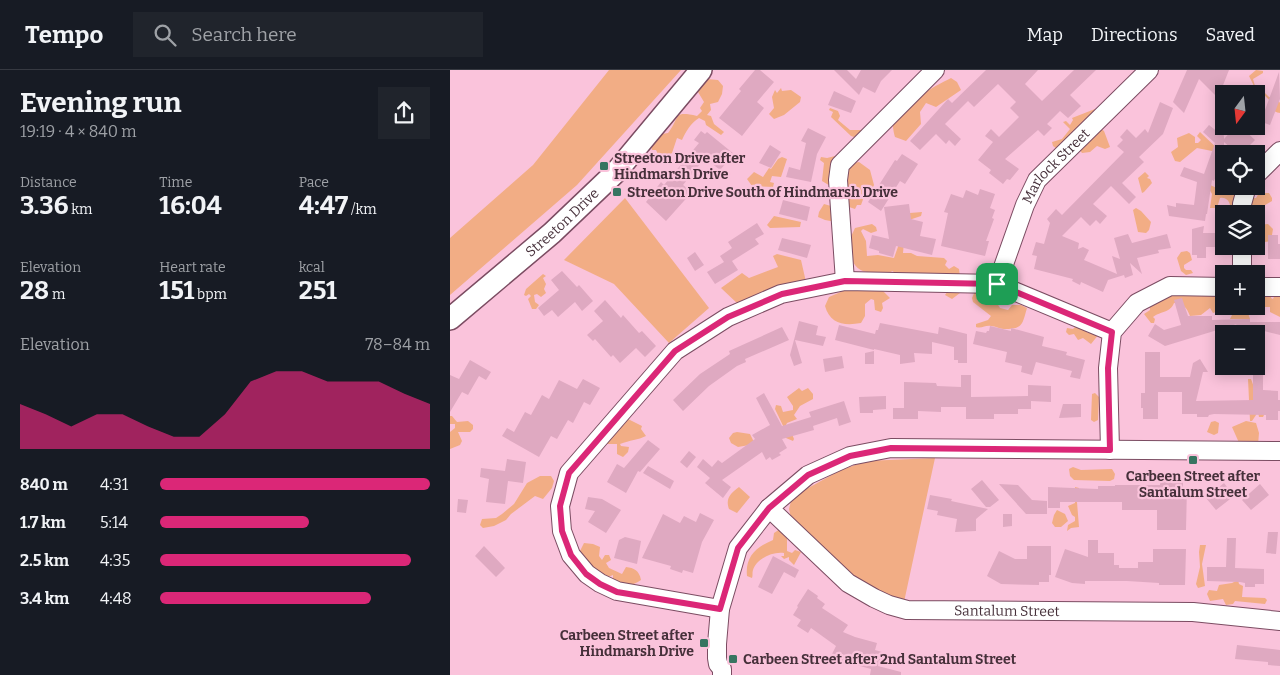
<!DOCTYPE html>
<meta charset="utf-8">
<style>
:root{--surface:#171b24;--page:#20242c;--text:#f1f3f6;--muted:#9ea1a6;--line:#363941;--accent:#db2777}
body{margin:0;font-family:Bitter,serif;background:var(--page);color:var(--text);height:100vh;display:flex;flex-direction:column;font-size:19px;white-space:nowrap}
*{box-sizing:border-box;margin:0}
p{font-size:16px;color:var(--muted)}
.icon{flex:none;width:28px;height:28px;fill:none;stroke:currentColor;stroke-width:2;stroke-linecap:round;stroke-linejoin:round}
.map{position:relative;flex:1;overflow:hidden}
.sheet{display:flex;flex-direction:column;background:var(--surface);width:450px}
.sheet>*{flex:none}
.needle{width:32px;rotate:195deg}
.buttons{position:absolute;left:765px;top:15px;display:grid;gap:10px}
.buttons a{display:grid;place-items:center;width:50px;height:50px;border-radius:0px;background:var(--surface);box-shadow:0 2px 12px #0003;font-size:25px}
.pin{position:absolute;display:grid;place-items:center;width:42px;height:42px;color:#fff;margin:-21px;border-radius:10px;box-shadow:0 2px 8px #0006}
.round{display:grid;place-items:center;flex:none;width:52px;height:52px;border-radius:0px;background:var(--page)}
.head{display:flex;align-items:center;justify-content:space-between;height:85px;padding:0 20px}
h1{font-size:28px;font-weight:700;line-height:38px}
.figures{display:grid;grid-template-columns:repeat(3,1fr);gap:8px;height:85px;padding:5px 20px}
.figures div{display:grid;align-content:center}
.figures b{font-size:25px;font-weight:700}
.figures small{font-size:14px;font-weight:400}
.figures p{font-size:14px}
.chart{height:140px;padding:10px 20px}
.chart p{display:flex;justify-content:space-between}
.chart svg{width:100%;height:90px;margin-top:5px;fill:var(--accent);opacity:.7}
ul{padding:0 20px;list-style:none;font-size:16px}
li{display:grid;grid-template-columns:80px 60px 1fr;align-items:center;height:38px}
li i{height:12px;border-radius:6px;background:var(--accent)}
header{display:flex;align-items:center;gap:30px;box-sizing:border-box;height:70px;padding:0 25px;background:var(--surface);border-bottom:1px solid var(--line)}
header strong{font-size:24px}
nav{display:flex;gap:28px;margin-inline-start:auto;font-size:18px}
.search{width:350px;height:45px;background:var(--page);display:flex;align-items:center;gap:12px;box-sizing:border-box;padding:0 18px;border-radius:0px;color:var(--muted);font-size:19px}
main{display:flex;flex:1;min-height:0}
.map>svg:first-child{display:block}
.green{fill:#f2ad85}
.building{fill:#dfa9c1}
.lines{fill:none;stroke-linecap:round;stroke-linejoin:round}
.minor-casing{stroke:#7b4c62;stroke-width:20}
.major-casing{stroke:#7b4c62;stroke-width:24}
.minor{stroke:#fff;stroke-width:18}
.major{stroke:#fff;stroke-width:21}
.route-casing{stroke:#fff;stroke-width:10}
.route{stroke:#db2777;stroke-width:6}
.poi-dot{fill:#377561;stroke:#fac3db;stroke-width:2}
.labels{text-anchor:middle;dominant-baseline:central;stroke-width:4.5;stroke-linejoin:round;paint-order:stroke}
.poi-label{font-size:14px;font-weight:bold;fill:#46303a;stroke:#fac3db;text-anchor:start}
.street-label{font-size:14px;fill:#46303a;stroke:#fac3db}
</style>
<header>
<strong>Tempo</strong>
<div class="search"><svg class="icon" aria-label="search" viewBox="0 0 24 24"><circle cx="10" cy="10" r="6"/><path d="M15 15l6 6"/></svg>Search here</div>
<nav><a>Map</a><a>Directions</a><a>Saved</a></nav>
</header>
<main>
<section class="sheet">
<div class="head"><div><h1>Evening run</h1><p>19:19 · 4 × 840 m</p></div><a class="round"><svg class="icon" aria-label="share" viewBox="0 0 24 24"><path d="M12 15V3M7 8l5-5 5 5M5 13v7h14v-7"/></svg></a></div>
<div class="figures">
<div><p>Distance</p><b>3.36<small> km</small></b></div>
<div><p>Time</p><b>16:04</b></div>
<div><p>Pace</p><b>4:47<small> /km</small></b></div>
</div>
<div class="figures">
<div><p>Elevation</p><b>28<small> m</small></b></div>
<div><p>Heart rate</p><b>151<small> bpm</small></b></div>
<div><p>kcal</p><b>251</b></div>
</div>
<div class="chart"><p><span>Elevation</span>78–84 m</p>
<svg viewBox="0 0 160 44" preserveAspectRatio="none"><path d="M0 44V22L10 27L20 33L30 27L40 27L50 33L60 38L70 38L80 27L90 11L100 6L110 6L120 11L130 11L140 11L150 17L160 22V44z"/></svg>
</div>
<ul>
<li><b>840 m</b>4:31<i style="width:100%"></i></li>
<li><b>1.7 km</b>5:14<i style="width:55%"></i></li>
<li><b>2.5 km</b>4:35<i style="width:93%"></i></li>
<li><b>3.4 km</b>4:48<i style="width:78%"></i></li>
</ul>
</section>
<div class="map">
<svg width="830" height="605" viewBox="0 0 830 605">
<rect width="100%" height="100%" fill="#fac3db"/>
<path class="green" d="M159 0H231L127 115 0 225V168L83 95Z
M806 0 813 1V3L803 9 805 16 809 17 819 27 827 28 830 33V43C822 42 824 38 821 33 820 30 816 27 813 24L807 25 804 21 805 18 799 6Z
M501 8 507 12 511 20 486 37 476 33 470 42 471 54 456 71 445 67C444 64 443 59 443 56 446 36 485 16 501 8Z
M256 9 268 10 273 16 272 24 268 32 260 34 261 40 257 45 261 46 264 54 274 62 271 65 256 55 255 51 249 48C241 53 236 61 232 70L227 68 222 83 211 90 206 80H202L200 71 206 65 218 63C230 48 222 40 247 46L252 41 250 38 254 32 248 22V17Z
M331 18 332 21 341 20 351 27 350 32 334 45 324 49 319 44 324 38 322 27 325 20 327 23Z
M380 38 388 41 390 46 388 50 400 60H411L417 57V61L404 67 401 66 381 47 383 42 379 40Z
M645 39 649 46 642 52 654 61 660 77 655 79 647 76 640 82 632 83 629 79 610 81 603 76 602 72 612 69 620 59 613 52 616 51 620 55 623 50 622 48Z
M750 62 772 83 747 78 730 92 725 91 721 82 728 77 727 68 739 63 745 67V73H748L751 70 747 66Z
M389 85 397 94 409 92 420 100 424 115 421 122 415 124 411 135H407L405 139 396 136 386 152 375 150 368 147 369 142 374 134 381 136 385 138 382 117 372 111 374 93 370 90 371 87 377 88Z
M332 87 337 89 331 107 322 106 320 112 324 113 323 117 302 116 297 109 304 102 313 107 319 98 321 99 328 89Z
M695 102 699 106 697 108 700 109 702 113 694 122 692 123 688 108Z
M756 113 773 121 779 120V116H794C791 124 784 128 783 136L799 128H806L809 123H819L822 128V131L803 142V144H774V150L771 147 772 141 780 135C779 130 775 127 770 128L767 138H760L762 124Z
M175 128 259 238 219 273 164 214 114 190Z
M686 138 691 141 701 152 699 160 696 163 688 162 683 140Z
M472 142 471 146 459 150 455 161 453 183H461L467 186 494 188 497 191 495 195 499 199 504 196 509 199 510 207 507 209 510 223 502 229 495 225 502 215 459 203 454 208 446 207 443 201 421 209 417 202C403 200 401 187 397 175L405 158 422 154 426 157 427 161 421 163 413 159 411 161 416 171 417 186 428 185 444 188 460 143Z
M324 146 351 152 350 157 320 158 317 155Z
M818 154 823 159 821 171 815 172 808 171 806 155Z
M737 181 740 183 742 190 734 195V198L736 200H741L743 203 736 205 731 201 727 188 731 182Z
M327 184 351 190 356 212 289 235 271 218 292 203 299 208 328 197 323 186Z
M93 204 96 206 93 208 96 214 94 219 96 223 91 227 87 224 84 225 85 232 89 235 86 239H82L78 229 81 226 79 224 76 226 74 225 76 219Z
M401 214H412L416 221H433L440 228 432 233 433 238 431 242 425 240 424 230 421 229 415 234V246L411 253C394 256 380 254 375 236L379 227 393 221Z
M806 215 822 222 821 228 823 229 826 222 830 219V247L820 242V237H815L810 241H799L798 243 800 249H780L783 243 788 242 783 236H806Z
M774 218V236L769 241 763 243 760 238 751 245 740 246C737 238 733 233 724 233 720 243 711 241 703 247L705 249 704 253H701L694 244 700 240 699 228Z
M525 221 549 222 545 230 550 238 558 240 562 235H571L577 238C572 255 573 259 554 259 549 259 546 256 541 256 535 255 532 259 526 257V254L538 250 541 246 523 232 522 228Z
M625 257 633 259 638 263 640 261 649 264 641 274 633 268 628 270 624 264 619 265 616 262 617 258 623 259Z
M798 309H801L814 345 813 347H809L808 342 802 351H800Z
M349 318 352 321 358 318 363 324V329L350 336 344 345 347 349 337 353 336 355 339 357 344 369 343 371 336 368V362L325 339 326 335 331 336 333 342 343 340V336L337 327Z
M645 323 649 327 648 350 644 352 641 350 642 324Z
M0 346H2L7 352 18 351 23 355V359L20 362H8L12 371 10 375 0 379V362L5 358V354H0Z
M178 349 192 356 191 359 196 366C188 370 180 370 170 374L171 376 179 377 178 382 173 387 167 384V374H156Z
M765 351 769 353 768 363 764 365 757 362 761 352Z
M796 351 806 353 809 363 808 375H790L782 357Z
M287 362 300 364 305 374 288 377 281 373 279 368 283 363Z
M485 388 454 532 432 523 412 513 341 448 339 439 342 427 389 401 416 391Z
M623 397 631 400 662 399 665 404 664 409 660 411 624 410 620 406 619 399Z
M90 406H101L104 411 102 418 93 429 85 426 61 444 56 450 44 456 33 458 30 455 32 449 46 448 52 444 64 434 77 413Z
M289 417 300 427 287 443 279 439C275 428 281 423 289 417Z
M625 417 629 418 627 432 629 457 621 458 617 461 618 455 625 451V447L622 445 618 436 625 433Z
M607 440 615 444 618 451 611 457H605L602 453 604 445Z
M330 459 337 464V481L342 483 345 480 351 482 344 495 339 490V487L334 489 331 486H334V483C323 481 306 489 303 500 302 503 303 505 302 508L297 506C295 487 306 477 323 470L324 463Z
M134 473 143 474 150 477 149 486 152 490 155 485H159L161 490 156 493 159 498 172 504 176 497C184 498 189 500 191 510 181 517 175 516 163 511V505L156 508C145 504 134 493 130 481Z
M750 475H756L752 494 755 516 748 518 746 514 750 497 749 482Z
M788 510 789 514 793 516 792 527 815 528 817 530 815 534 785 531 783 534 776 535 773 529 760 531 757 524 759 520 767 521 769 515 782 513Z"/>
<path class="building" d="M305 0H310L324 12 307 32 314 38 292 66 269 48 291 21 289 19Z
M384 0H397L406 9 411 0H442L431 11 425 23 413 17 409 25Z
M536 0H588L575 14 592 31 624 0H646L620 25 631 36 618 48 610 41 597 54 602 58 594 66 588 60 555 89 569 99 560 110 557 109 553 114 539 103 541 100 528 90 543 72 535 66 541 59 549 67 569 47 560 38 566 32 548 14 524 37 518 31 495 54 511 69 505 76 499 70 496 74 486 64 470 80 460 71 498 29 502 33Z
M737 0H779L768 28 749 9 734 43 723 32Z
M829 2 830 29 820 55 806 50V37L815 40Z
M384 21 406 31 401 43 378 35Z
M710 32 723 38 713 64 689 87 694 92 672 113 686 127 679 134 661 116 643 134 657 146 650 154 646 150 640 156 631 147 612 166 629 173 628 179 633 177 639 180 634 190 667 204 662 186 670 189 664 168 678 164 682 173 717 164 721 178 708 180 709 183 687 188 692 204 680 193 683 205 675 208 674 205 658 210 653 222 631 212 630 215 622 211 623 209 584 199 587 186 582 185 586 172 594 174 600 153 597 149 606 139 612 145 674 82 667 76 673 70 670 67 677 59 686 68 695 59 698 63Z
M773 52 774 69 786 56H790L805 70 795 80 790 75 784 81 774 72V106L767 104 764 111 762 110 757 144H756L755 151 719 146 717 135 726 137V133L744 135 747 112 730 106 734 97 754 104 765 73 753 62 759 55 769 63Z
M358 58 376 67 367 84 361 112 336 107 339 97 350 100 356 73 351 71Z
M251 61 255 64 257 62 284 84 270 100 255 88 233 115 242 122 216 151 196 132 211 112 214 115 249 73 244 70Z
M320 75 331 82 321 98 309 93Z
M452 84 468 94 455 114 450 111 431 141 418 132 445 90 447 91Z
M530 119 545 124 540 138 545 140 542 148 544 149 536 171H539L535 186 491 176 498 143 494 142 501 124 513 128 516 120 528 125Z
M333 130 360 137 357 151 329 144Z
M459 134 461 149 473 152 470 166 486 169 482 185 446 176 443 187 429 183V181L419 178 422 165 439 169 434 137Z
M307 153 314 164 305 169 309 174 282 191 288 200 265 214 257 202 274 192 270 186 282 178 278 172Z
M754 156 753 163H766V177H756V188H747V185H742V159Z
M818 165H828V174H830V189H818Z
M332 168 361 175 357 188 328 180Z
M245 182 254 195 245 201 237 188Z
M112 201 127 217 129 215 143 231 132 241 125 232 108 247 102 240 94 246 88 238 109 220 101 210Z
M732 228 738 246H762V250L800 249V252H830V265L814 261V264H773L787 254 715 276 698 266 705 254 714 260 731 255 724 230Z
M155 230 171 248 173 245 189 263 192 261 206 276 195 287 186 278 170 293 163 285 161 287 145 269 143 271 137 265 153 251 144 241Z
M349 251 368 256 366 265 376 267 373 276 345 270 352 293 344 296 340 285Z
M430 253 488 264 489 257 517 264V293H508V290H504V277L482 272V284L464 283 465 292 450 294V285L424 279V280L385 270 389 255 425 264 426 260H428Z
M540 256 561 261V258L594 267 592 276 617 282 616 285 635 290 630 309 620 307 622 301 586 292 582 305 571 302 572 296 555 292 557 282 523 274 526 261 536 263 537 261H539Z
M332 257 339 270 295 289 296 292 287 296 259 316 233 341 223 330 250 304 280 284 279 281Z
M424 281V294H415V283Z
M695 282H710V307H740L743 293 750 289 758 302H753L746 331 803 330V302H813V320L828 321V330H830V341H828V350H816V345L764 344 759 345 758 347H747V344H732V322H708V349H693V338H691V323H695Z
M392 286 394 298 375 302 373 289Z
M20 290 41 302 36 310 29 306 18 325 12 322 0 342V305L9 309Z
M511 305H521V327L578 326V315L601 316V332L581 331V339H568V344H544V349H516V337H491V342L468 341V349H443V338H454V312L486 313 487 316 511 317Z
M133 309 150 318 140 335 134 332 123 353 118 350 107 369 101 366 89 387 52 366 57 358 64 362 75 342 81 345 92 325 99 329 109 310 127 319Z
M314 323 332 356 361 347 359 342 394 331 401 352 389 356 387 348 363 356 364 360 332 369 337 378 329 383 331 385 322 390 320 387 316 390 312 382 272 410 281 417 273 428 255 413 260 408 247 397 253 389 262 397 268 390 272 393 305 369 302 365 320 355 306 328Z
M436 326V339L423 340V343H410L409 327Z
M613 334H631V347L609 348Z
M198 370 210 379 190 402 188 401 176 423 157 412 167 394 174 398Z
M239 381 246 387 237 398 230 392Z
M57 389 76 392 73 413 58 411 55 434 36 432 39 409 30 407 31 398 55 401Z
M198 396 224 411 220 419 193 403Z
M532 410 549 430 540 437H536L521 419Z
M710 410 733 412V417H737L736 460H707V440H672V432H610V438H598V417L648 419V416H665V415H710Z
M774 413 784 426 766 440 756 428Z
M549 414 568 415 582 430 597 431V444H576Z
M810 414 819 425 801 440 792 430Z
M480 425 502 429 501 431 538 439 526 449V461L505 462 507 449 487 445 488 441 477 439Z
M138 427 152 429 171 440 156 463 138 452 145 441 135 439Z
M8 429 18 430 16 443 7 442Z
M250 443 264 450 252 472 243 503 233 500 232 503 220 499 221 496 192 488 213 444 230 453 234 446 246 452Z
M553 444H562V456L553 457Z
M818 462H828L826 484 816 483Z
M175 467 191 471 187 494 164 488 169 470Z
M777 468H786L785 498 814 499V514H805V517H795V513L790 512 757 511V497H776Z
M638 470H648V483H664V495H669V498H688V492H703V479H736L735 515H709V513L677 511H635V514L622 513 605 507 615 479 638 487Z
M34 476 55 498 46 507 25 486Z
M577 476H601V505H599V512H589V515L551 514 537 506 549 481 565 489H577Z
M323 486 349 500 345 508 334 502 322 524 308 517Z
M358 519 368 526 367 528 375 534 372 538 398 555 393 562 405 567 427 573 425 580 432 582 428 596 451 602V605H420L421 599 380 588 386 576 361 558 358 563 347 556 351 550 343 545 348 537 347 536Z
M787 575 830 580V596L818 595V592L785 589Z"/>
<g class="lines">
<defs>
<g id="minor">
<path d="M806 105 830 81"/>
<path d="M792 144V134L797 116"/>
<path d="M792 176V204"/>
<path d="M395 211 388 110 390 95 485 0"/>
<path id="s1" d="M547 214 575 135 587 110 699 0"/>
<path d="M806 217H830"/>
<path d="M660 380 658 298 662 262 687 233 720 216 774 217"/>
<path id="s2" d="M319 438 398 513 424 528 439 535 457 540 743 542 830 551"/>
<path d="M270 539 167 521 150 513 137 504 121 485 112 461 110 436 119 403 225 281 278 247 331 224 395 211 547 214 662 262"/>
<path d="M272 605V599L268 594 267 588V574L270 539 288 478 319 438 358 405 400 386 441 378 830 381"/>
</g>
<g id="major">
<path id="s3" d="M0 249 102 163 166 102 251 0"/>
</g>
</defs>
<use href="#minor" class="minor-casing"/>
<use href="#major" class="major-casing"/>
<use href="#minor" class="minor"/>
<use href="#major" class="major"/>
</g>
<g class="lines">
<defs>
<path id="route" d="M395 211 547 214 662 262 658 298 660 380 441 378 400 386 358 405 319 438 288 478 270 539 167 522 150 514 136 504 121 485 112 461 110 436 119 403 225 281 278 247 332 224Z"/>
</defs>
<use href="#route" class="route-casing"/>
<use href="#route" class="route"/>
</g>
<g class="poi-dot">
<rect x="149" y="91" width="10" height="10" rx="2.5"/>
<rect x="162" y="117" width="10" height="10" rx="2.5"/>
<rect x="738" y="385" width="10" height="10" rx="2.5"/>
<rect x="249" y="568" width="10" height="10" rx="2.5"/>
<rect x="278" y="584" width="10" height="10" rx="2.5"/>
</g>
<g class="labels">
<g class="poi-label">
<text x="164" y="88">Streeton Drive after<tspan x="164" dy="16">Hindmarsh Drive</tspan></text>
<text x="177" y="122">Streeton Drive South of Hindmarsh Drive</text>
<text x="743" y="406" text-anchor="middle">Carbeen Street after<tspan x="743" dy="16">Santalum Street</tspan></text>
<text x="244" y="565" text-anchor="end">Carbeen Street after<tspan x="244" dy="16">Hindmarsh Drive</tspan></text>
<text x="293" y="589">Carbeen Street after 2nd Santalum Street</text>
</g>
<g class="street-label">
<text stroke="none"><textPath href="#s1" startOffset="134">Marlock Street</textPath></text>
<text stroke="none"><textPath href="#s3" startOffset="148">Streeton Drive</textPath></text>
<text stroke="none"><textPath href="#s2" startOffset="274">Santalum Street</textPath></text>
</g>
</g>
</svg>
<div class="buttons">
<a><svg class="needle" viewBox="-14 -14 28 28"><path d="M0-13l5 13h-10z" fill="#e53935"/><path d="M0 13l5-13h-10z" fill="#9ea1a6"/></svg></a>
<a><svg class="icon" aria-label="locate" viewBox="0 0 24 24"><circle cx="12" cy="12" r="6"/><path d="M12 2v4M12 18v4M2 12h4M18 12h4"/></svg></a>
<a><svg class="icon" aria-label="layers" viewBox="0 0 24 24"><path d="M12 4l9 5-9 5-9-5zM3 14l9 5 9-5"/></svg></a>
<a>+</a>
<a>−</a>
</div>
<div class="pin" style="left:547px;top:214px;background:#1e9e55"><svg class="icon" aria-label="arrive" viewBox="0 0 24 24"><path d="M6 21V4h12l-3 4 3 4H6"/></svg></div>
</div>
</main>
